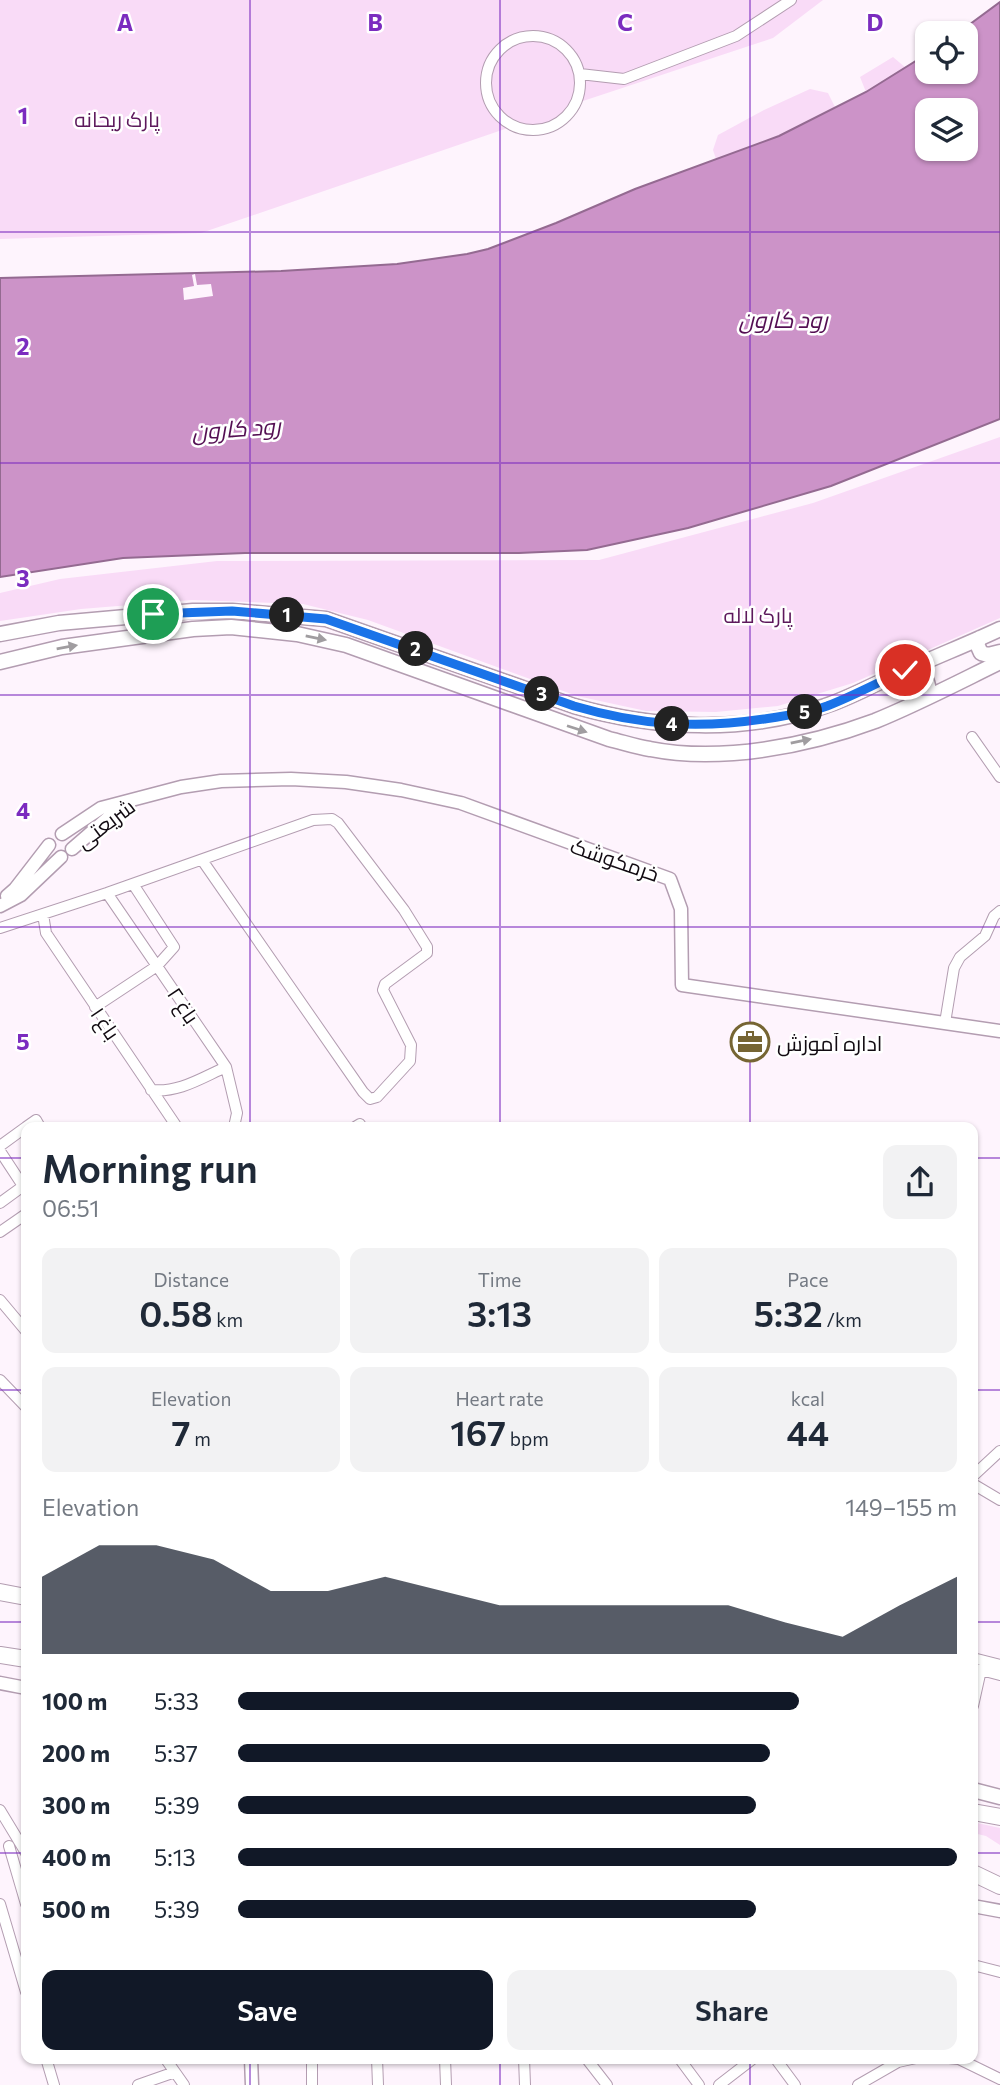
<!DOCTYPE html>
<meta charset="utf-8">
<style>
:root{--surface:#fff;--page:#f2f2f3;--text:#1f2937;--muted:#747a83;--accent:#111827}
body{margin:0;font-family:Commissioner,Cairo,sans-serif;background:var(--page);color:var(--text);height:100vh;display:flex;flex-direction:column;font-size:26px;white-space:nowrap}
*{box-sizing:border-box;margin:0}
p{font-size:23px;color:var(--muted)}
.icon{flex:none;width:38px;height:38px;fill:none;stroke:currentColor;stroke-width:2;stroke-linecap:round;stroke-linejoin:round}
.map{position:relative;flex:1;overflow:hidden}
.sheet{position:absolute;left:21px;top:1122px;width:957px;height:942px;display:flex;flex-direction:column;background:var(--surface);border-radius:14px;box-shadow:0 2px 5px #0004}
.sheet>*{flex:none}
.controls{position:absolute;left:915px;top:21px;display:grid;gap:14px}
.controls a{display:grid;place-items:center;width:63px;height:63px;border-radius:14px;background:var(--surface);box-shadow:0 2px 5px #0004;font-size:35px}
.pin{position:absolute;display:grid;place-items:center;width:60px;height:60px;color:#fff;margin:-30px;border:4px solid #fff;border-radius:50%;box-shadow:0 2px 7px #0007}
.km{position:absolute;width:35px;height:35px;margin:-18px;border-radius:50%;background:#222;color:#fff;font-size:19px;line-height:35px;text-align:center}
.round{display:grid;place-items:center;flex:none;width:74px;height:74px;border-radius:14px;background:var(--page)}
.summary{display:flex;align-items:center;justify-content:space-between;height:119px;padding:0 21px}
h1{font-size:38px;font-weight:600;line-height:52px}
.stats{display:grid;grid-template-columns:repeat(3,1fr);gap:10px;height:119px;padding:7px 21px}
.stats div{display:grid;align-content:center;border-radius:14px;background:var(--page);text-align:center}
.stats b{font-size:35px;font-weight:600}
.stats small{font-size:19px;font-weight:400}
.stats p{font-size:19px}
.chart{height:196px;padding:14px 21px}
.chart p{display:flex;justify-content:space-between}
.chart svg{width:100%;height:126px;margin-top:7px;fill:var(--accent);opacity:.7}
.action{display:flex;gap:14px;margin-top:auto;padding:14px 21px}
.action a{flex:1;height:80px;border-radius:14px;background:var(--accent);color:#fff;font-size:28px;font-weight:600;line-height:80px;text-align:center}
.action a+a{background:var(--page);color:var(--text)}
ul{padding:0 21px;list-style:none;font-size:23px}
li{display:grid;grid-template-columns:112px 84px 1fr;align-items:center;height:52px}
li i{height:18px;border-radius:9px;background:var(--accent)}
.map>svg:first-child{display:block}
.green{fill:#f9dbf7}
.water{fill:#cc93c8;stroke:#946a91;stroke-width:2;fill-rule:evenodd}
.pier{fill:#fef4fd}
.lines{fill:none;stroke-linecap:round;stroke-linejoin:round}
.minor-casing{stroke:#b39db1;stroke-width:12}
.tertiary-casing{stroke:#b39db1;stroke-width:15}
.secondary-casing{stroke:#b39db1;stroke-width:17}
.trunk-casing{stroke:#b39db1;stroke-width:18}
.minor{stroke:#fff;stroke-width:10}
.tertiary{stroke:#fff;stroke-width:12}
.secondary{stroke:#fff;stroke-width:14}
.trunk{stroke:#fff;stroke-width:16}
.oneway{fill:#a09da0}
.route-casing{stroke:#fff;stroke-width:14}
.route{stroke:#1a73e8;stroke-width:9}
.grid{fill:none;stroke:#7b2cbf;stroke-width:2;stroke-opacity:0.55}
.labels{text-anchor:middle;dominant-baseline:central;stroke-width:5;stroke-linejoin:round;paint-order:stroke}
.park-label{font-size:21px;fill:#5d195c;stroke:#fff}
.street-label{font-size:21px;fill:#110a11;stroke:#fff}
.poi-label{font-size:21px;fill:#110a11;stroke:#fff;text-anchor:start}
.water-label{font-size:23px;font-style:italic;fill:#540f53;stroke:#fff}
.grid-label{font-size:23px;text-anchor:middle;font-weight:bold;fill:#7b2cbf;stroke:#fff;stroke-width:5;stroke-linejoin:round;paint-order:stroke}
</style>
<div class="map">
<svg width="1000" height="2085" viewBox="0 0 1000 2085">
<rect width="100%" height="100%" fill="#fef4fd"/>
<path class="green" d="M0 0H823L773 38 577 103 542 133 514 126 201 233 0 239Z
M893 57 906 68 866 92 860 77Z
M810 89 828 93 836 109 779 136 716 159 713 150 718 135 764 110Z
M1000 437V618L853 683 778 706 716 712 646 711 577 696 368 620 303 604 192 600 81 609 0 621V593L60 579 217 561 599 560 813 503Z
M973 1822 1000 1828V1845L986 1836 973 1833Z"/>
<path class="water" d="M1000 2V419L831 486 688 528 587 550 519 553H245L123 558 0 577V278L281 271 397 264 467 254 488 249 556 223 635 189 779 136 866 92 927 54 928 72H966V33H958ZM928 110H966V149H928Z"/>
<path class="pier" d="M195 274 197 285 211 284 213 296 184 300 183 288 194 286 192 275Z"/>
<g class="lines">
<defs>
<path id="minor" d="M486 83a47 47 0 1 1 94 0a47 47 0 1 1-94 0Z
M580 74 624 79 736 36 791 0
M972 737 1000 777
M107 893 226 1067 237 1113 234 1127
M43 914 46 933 177 1127
M0 928 107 893 313 820 332 819 338 823 404 910 427 947V953L385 984 383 990 411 1045 410 1061 377 1097 370 1099 363 1092 202 860
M95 1007 157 966 174 947 133 884
M945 1023 954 968 960 957 985 936 994 916 1000 911
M151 1090C179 1093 201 1078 226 1067
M26 1127 36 1120 40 1127
M355 1127 360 1124
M0 1146 26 1127
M0 1151 23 1186
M0 1203 26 1184
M0 1232 26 1214
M0 1300 26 1331
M0 1380 26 1407
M973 1476 1000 1451
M973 1484 1000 1500
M973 1658 1000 1665
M981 1670 1000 1675
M973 1706 983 1661
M0 1810 26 1853
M9 1846 26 1904
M0 1904 26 1992
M973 1965 1000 1972
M46 2058 54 2085
M165 2058 184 2085
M312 2058V2085
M377 2058 378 2085
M445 2058 446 2085
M524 2058 525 2085
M586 2058 607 2085
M679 2058 699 2085
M775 2058 795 2085
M949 2058 959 2059 1000 2079
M138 2085 175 2072
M719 2085 754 2058
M858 2085 898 2062 916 2058"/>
<path id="tertiary" d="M62 834 101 808 181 787 221 781 291 779 346 782 401 790 461 803 670 879 681 909 682 985 1000 1031
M72 849 109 817 129 805
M7 896 15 889 49 845
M0 906 21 895 61 857
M0 1683 26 1688
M973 1906 1000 1911
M251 2058 252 2085"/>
<path id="secondary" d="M0 634 59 623 193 611H232L326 619 574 706C654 729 744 734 825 706 850 698 874 684 898 674 932 658 966 645 1000 629
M980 638 977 644 981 653 988 655 1000 652
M0 662 62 647 193 629 231 627 297 634 346 645 609 739C622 742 636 747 650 749 721 763 808 746 875 721 917 704 959 682 1000 662
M900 683C904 681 911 677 916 676 929 675 930 689 926 697
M973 1790 1000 1797"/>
<path id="trunk" d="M0 1592 26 1597
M0 1655 26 1659
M973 1812 1000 1817
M973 1873 1000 1886"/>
</defs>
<use href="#minor" class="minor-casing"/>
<use href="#tertiary" class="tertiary-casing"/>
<use href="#secondary" class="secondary-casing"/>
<use href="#trunk" class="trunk-casing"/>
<use href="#minor" class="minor"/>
<use href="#tertiary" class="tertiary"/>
<use href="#secondary" class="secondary"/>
<use href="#trunk" class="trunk"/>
</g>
<defs><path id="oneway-solid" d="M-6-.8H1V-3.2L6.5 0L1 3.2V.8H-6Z" transform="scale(1.75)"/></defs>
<g class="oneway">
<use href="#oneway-solid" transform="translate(316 638) rotate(11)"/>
<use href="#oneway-solid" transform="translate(67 647) rotate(-10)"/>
<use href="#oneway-solid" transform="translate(577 729) rotate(18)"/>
<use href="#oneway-solid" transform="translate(801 741) rotate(-12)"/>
</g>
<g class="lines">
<defs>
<path id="route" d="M153 614 232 611 326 619 574 706C639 725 697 729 764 719 785 716 807 713 827 706 853 696 879 682 905 670"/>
</defs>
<use href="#route" class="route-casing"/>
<use href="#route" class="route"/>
</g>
<path class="grid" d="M250 0V1127M500 0V1127M750 0V1127M0 232H1000M0 463H1000M0 695H1000M0 927H1000M0 1158H26M973 1158H1000M0 1390H26M973 1390H1000M0 1622H26M973 1622H1000M0 1853H26M973 1853H1000M250 2058V2085M500 2058V2085M750 2058V2085"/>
<defs>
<symbol id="office-ring" viewBox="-11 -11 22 22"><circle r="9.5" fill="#fff" stroke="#766533" stroke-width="1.5"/><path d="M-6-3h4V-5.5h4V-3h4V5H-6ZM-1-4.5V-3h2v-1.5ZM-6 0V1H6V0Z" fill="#766533"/></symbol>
</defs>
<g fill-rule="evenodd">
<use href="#office-ring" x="728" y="1020" width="44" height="44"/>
</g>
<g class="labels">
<g class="park-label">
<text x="117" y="118">پارک ریحانه</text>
<text x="758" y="614">پارک لاله</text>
</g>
<g class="street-label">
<text transform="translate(105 823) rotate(-37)">شریعتی</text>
<text transform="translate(615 859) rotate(19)">خرمکوشک</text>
<text transform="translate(184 1005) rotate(56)">باغ ۲</text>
<text transform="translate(106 1023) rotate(56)">باغ ۱</text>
</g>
<g class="poi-label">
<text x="777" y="1042">اداره آموزش</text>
</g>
<g class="water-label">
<text x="783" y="319">رود کارون</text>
<text transform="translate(236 428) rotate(-4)">رود کارون</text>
</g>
</g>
<g class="grid-label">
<text x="125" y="31">A</text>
<text x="375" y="31">B</text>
<text x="625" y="31">C</text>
<text x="875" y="31">D</text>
<text x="23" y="124">1</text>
<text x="23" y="355">2</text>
<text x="23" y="587">3</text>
<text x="23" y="819">4</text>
<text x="23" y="1050">5</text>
</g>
</svg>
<div class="controls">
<a><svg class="icon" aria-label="locate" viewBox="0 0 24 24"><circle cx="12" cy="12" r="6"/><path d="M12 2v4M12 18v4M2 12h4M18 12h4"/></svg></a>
<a><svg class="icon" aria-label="layers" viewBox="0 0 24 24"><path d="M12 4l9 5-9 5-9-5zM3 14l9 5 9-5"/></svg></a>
</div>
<div class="pin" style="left:153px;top:614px;background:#1e9e55"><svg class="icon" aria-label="arrive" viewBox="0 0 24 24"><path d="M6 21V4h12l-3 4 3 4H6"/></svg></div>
<div class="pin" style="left:905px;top:670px;background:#d93025"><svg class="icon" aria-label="check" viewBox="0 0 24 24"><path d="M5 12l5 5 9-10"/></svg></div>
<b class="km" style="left:287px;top:615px">1</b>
<b class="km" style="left:416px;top:649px">2</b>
<b class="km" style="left:542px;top:694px">3</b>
<b class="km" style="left:672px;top:724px">4</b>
<b class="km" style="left:805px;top:712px">5</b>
<section class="sheet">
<div class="summary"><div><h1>Morning run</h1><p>06:51</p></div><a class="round"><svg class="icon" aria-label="share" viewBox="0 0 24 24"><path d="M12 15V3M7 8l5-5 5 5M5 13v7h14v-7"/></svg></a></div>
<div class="stats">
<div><p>Distance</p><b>0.58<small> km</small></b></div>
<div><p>Time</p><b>3:13</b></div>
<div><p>Pace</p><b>5:32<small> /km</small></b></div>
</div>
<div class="stats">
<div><p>Elevation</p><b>7<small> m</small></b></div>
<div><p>Heart rate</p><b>167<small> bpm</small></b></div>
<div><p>kcal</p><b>44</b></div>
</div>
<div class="chart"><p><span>Elevation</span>149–155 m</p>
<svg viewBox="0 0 160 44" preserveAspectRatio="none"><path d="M0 44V17L10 6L20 6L30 11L40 22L50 22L60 17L70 22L80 27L90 27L100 27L110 27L120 27L130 33L140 38L150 27L160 17V44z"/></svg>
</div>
<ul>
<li><b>100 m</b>5:33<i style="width:78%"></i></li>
<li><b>200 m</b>5:37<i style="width:74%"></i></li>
<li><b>300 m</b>5:39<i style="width:72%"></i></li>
<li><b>400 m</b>5:13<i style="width:100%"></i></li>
<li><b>500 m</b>5:39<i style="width:72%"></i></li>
</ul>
<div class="action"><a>Save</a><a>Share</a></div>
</section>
</div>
